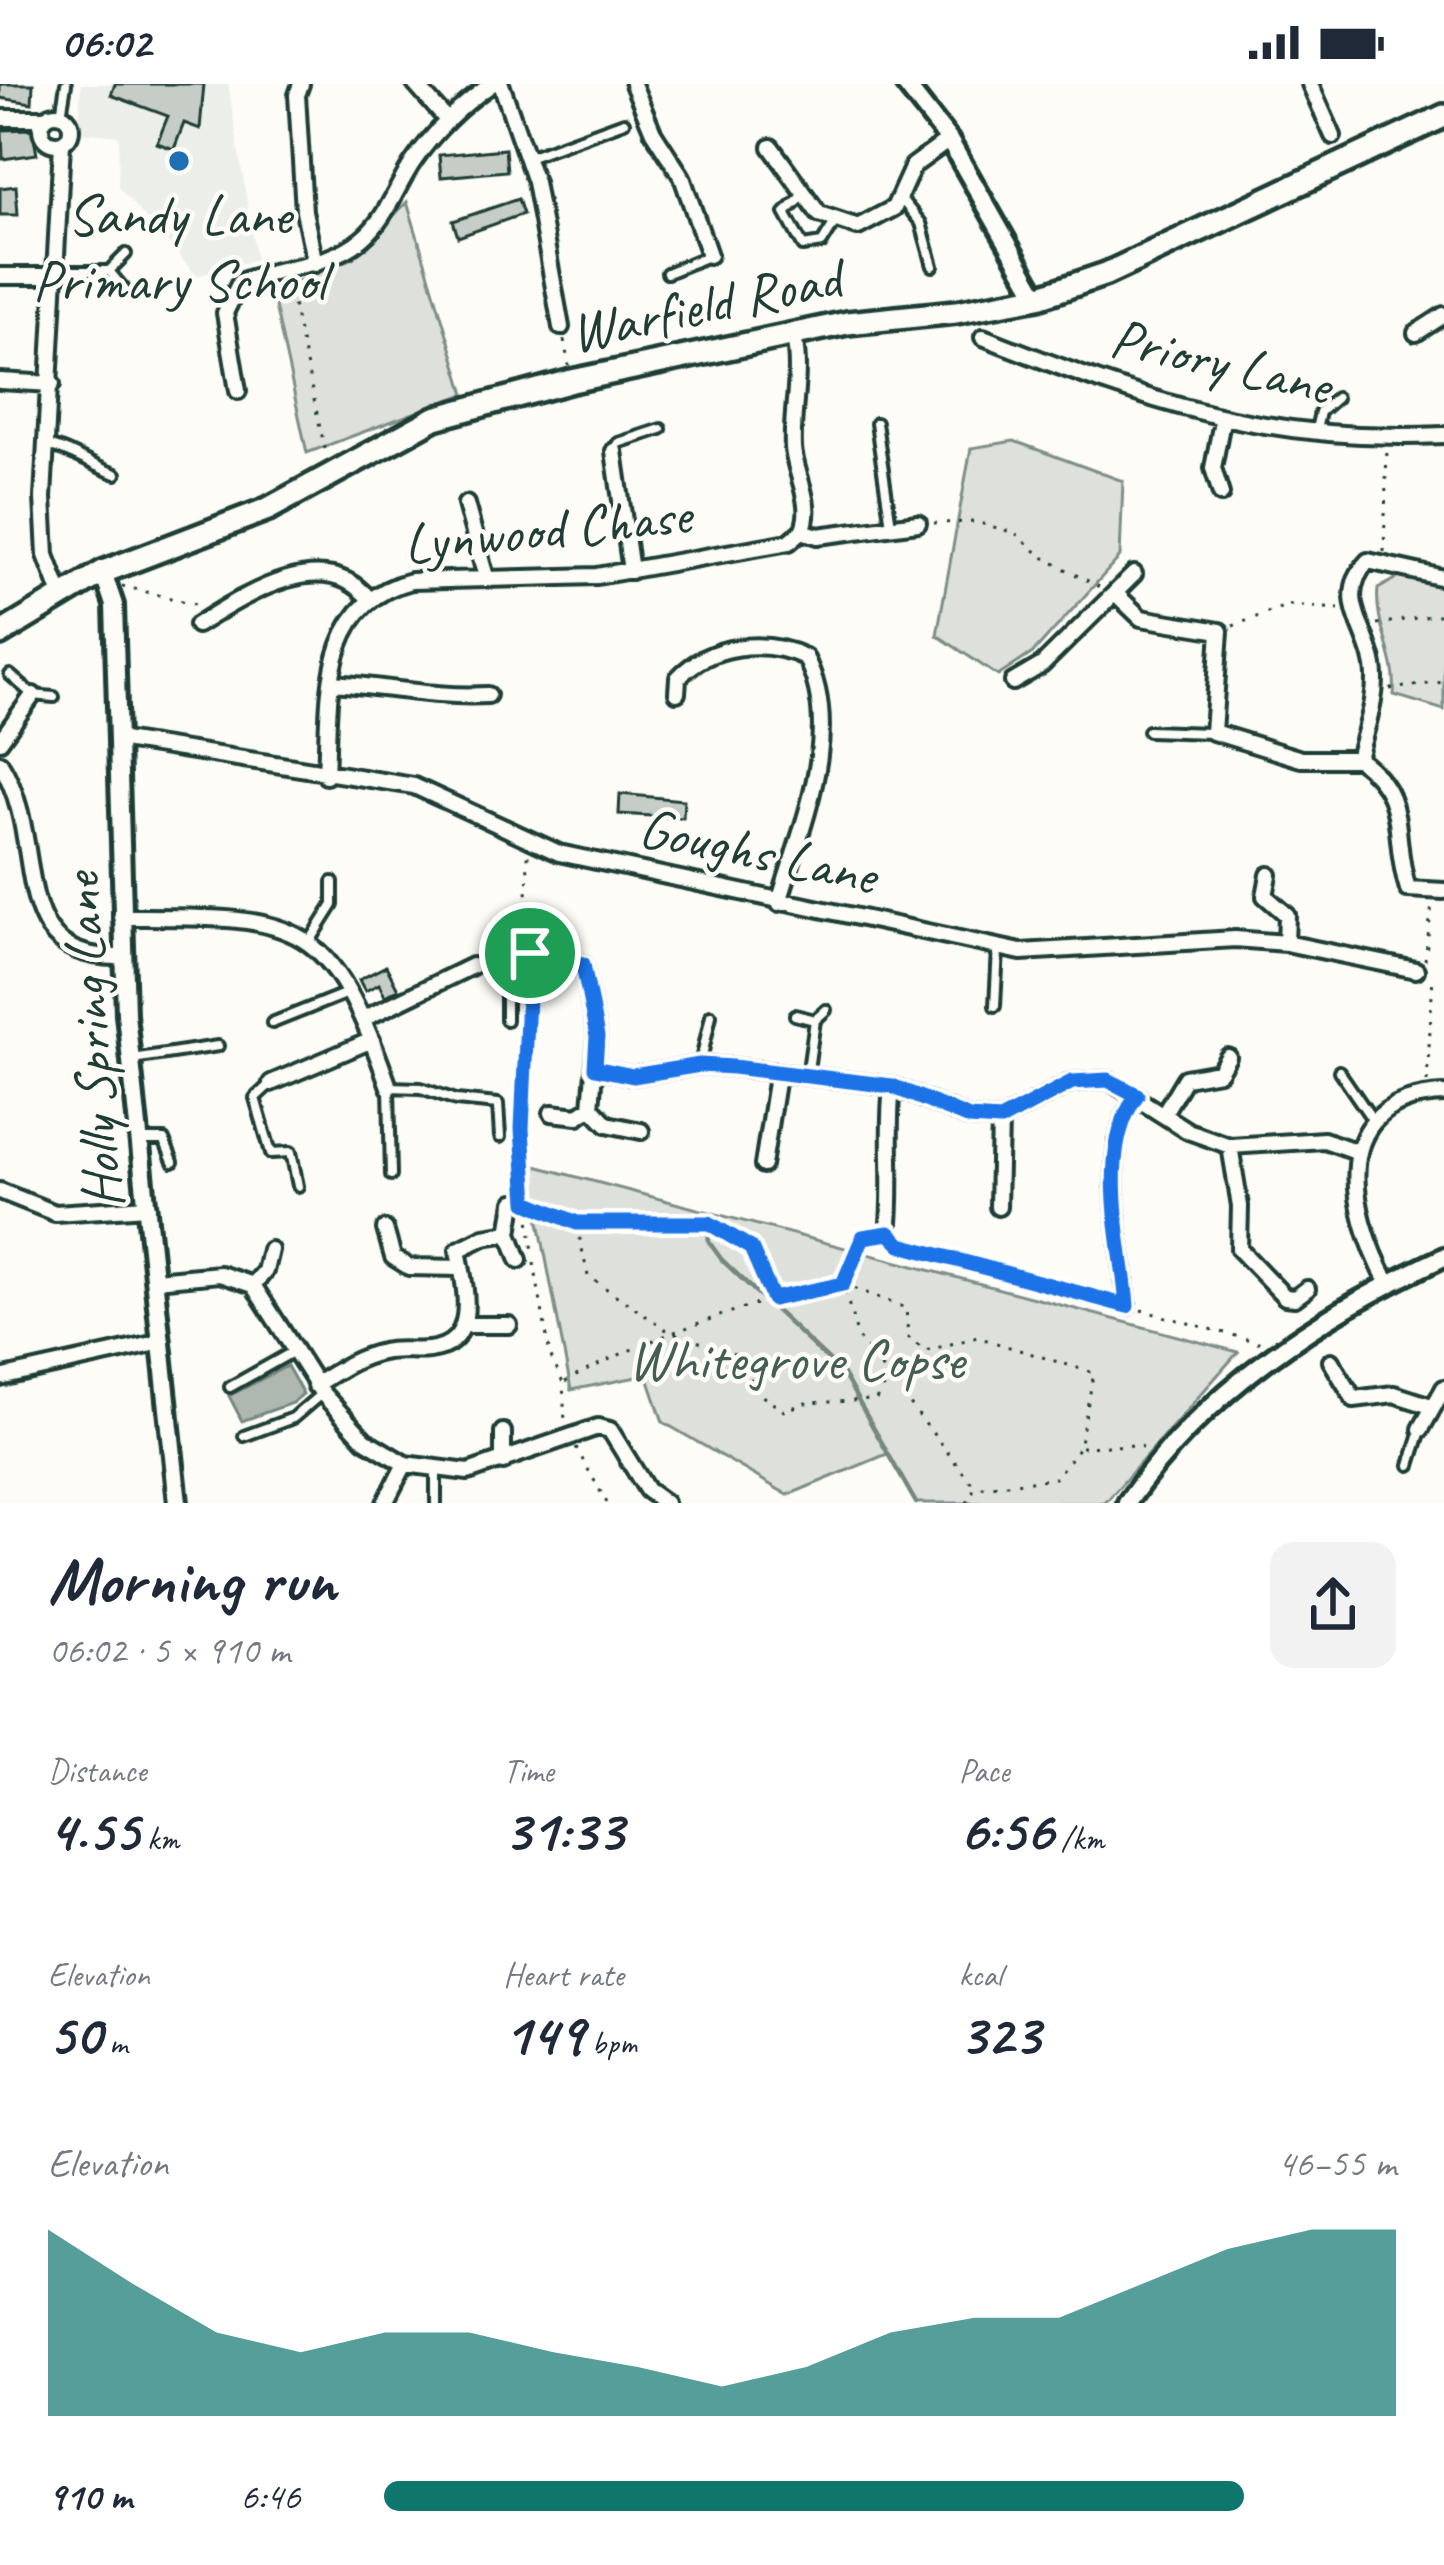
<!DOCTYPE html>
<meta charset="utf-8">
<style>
:root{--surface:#fff;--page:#f2f2f3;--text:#1f2937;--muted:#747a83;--accent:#0f766e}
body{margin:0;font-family:Caveat,sans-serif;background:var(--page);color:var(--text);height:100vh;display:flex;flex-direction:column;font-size:45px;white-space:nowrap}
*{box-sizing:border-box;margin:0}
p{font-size:39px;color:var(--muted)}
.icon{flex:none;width:66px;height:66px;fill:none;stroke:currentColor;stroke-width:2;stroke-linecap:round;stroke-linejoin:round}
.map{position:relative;height:1419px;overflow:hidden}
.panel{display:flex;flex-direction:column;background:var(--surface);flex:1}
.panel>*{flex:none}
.pin{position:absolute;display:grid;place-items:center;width:102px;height:102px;color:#fff;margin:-51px;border:6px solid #fff;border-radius:50%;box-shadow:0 3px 12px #0007}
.round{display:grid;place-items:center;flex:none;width:126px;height:126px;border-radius:24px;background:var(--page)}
.headline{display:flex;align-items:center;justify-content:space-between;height:204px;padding:0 48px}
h1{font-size:66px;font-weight:700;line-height:90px}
.metrics{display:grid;grid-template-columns:repeat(3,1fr);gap:18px;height:204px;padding:12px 48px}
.metrics div{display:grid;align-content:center}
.metrics b{font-size:60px;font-weight:700}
.metrics small{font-size:33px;font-weight:400}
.metrics p{font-size:33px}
.chart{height:336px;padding:24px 48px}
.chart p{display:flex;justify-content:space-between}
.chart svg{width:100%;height:216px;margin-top:12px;fill:var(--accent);opacity:.7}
ul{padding:0 48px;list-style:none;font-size:39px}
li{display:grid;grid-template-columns:192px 144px 1fr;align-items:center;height:90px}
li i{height:30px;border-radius:15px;background:var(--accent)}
.status{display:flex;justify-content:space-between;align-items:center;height:84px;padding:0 60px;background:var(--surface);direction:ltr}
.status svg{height:33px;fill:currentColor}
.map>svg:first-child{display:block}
.built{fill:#eceee9}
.green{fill:#dde0db;stroke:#7e8e88;stroke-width:3}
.water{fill:#aeb8b1;stroke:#75877f;stroke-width:3}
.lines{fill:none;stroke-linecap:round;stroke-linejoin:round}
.stream{stroke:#75877f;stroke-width:4.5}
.building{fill:#c6cdc7;stroke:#1f3d34;stroke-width:3}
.service-casing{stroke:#1f3d34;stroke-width:16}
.minor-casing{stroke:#1f3d34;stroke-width:22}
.tertiary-casing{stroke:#1f3d34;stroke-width:26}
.primary-casing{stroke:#1f3d34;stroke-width:30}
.path{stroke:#1f3d34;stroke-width:3;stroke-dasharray:3 9;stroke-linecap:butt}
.service{stroke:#fdfcf7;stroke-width:8}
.minor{stroke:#fdfcf7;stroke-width:14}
.tertiary{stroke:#fdfcf7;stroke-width:16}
.primary{stroke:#fdfcf7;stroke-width:21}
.route-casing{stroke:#fff;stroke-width:24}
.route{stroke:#1a73e8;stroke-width:15}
.poi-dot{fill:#1f6fb2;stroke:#fdfcf7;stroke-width:4.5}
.labels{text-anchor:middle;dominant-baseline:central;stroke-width:9;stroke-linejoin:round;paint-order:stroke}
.poi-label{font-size:57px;fill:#1f3d34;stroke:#fdfcf7}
.street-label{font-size:57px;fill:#1f3d34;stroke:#fdfcf7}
.park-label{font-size:57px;fill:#455e55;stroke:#fdfcf7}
</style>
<div class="status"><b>06:02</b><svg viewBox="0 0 49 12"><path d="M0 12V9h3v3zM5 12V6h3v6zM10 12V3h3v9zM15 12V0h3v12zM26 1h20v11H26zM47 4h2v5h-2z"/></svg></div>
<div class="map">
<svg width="1444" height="1419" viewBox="0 0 1444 1419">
<rect width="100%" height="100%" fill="#fdfcf7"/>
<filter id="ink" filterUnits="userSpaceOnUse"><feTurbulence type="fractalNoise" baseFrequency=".00833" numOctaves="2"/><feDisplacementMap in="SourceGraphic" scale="24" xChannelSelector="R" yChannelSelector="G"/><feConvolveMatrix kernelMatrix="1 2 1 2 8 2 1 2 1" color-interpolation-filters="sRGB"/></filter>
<g filter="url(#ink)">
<path class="built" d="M81 0H228L256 175 197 192 118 103 119 52 79 48Z"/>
<path class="green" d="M407 118 465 310 307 369 272 208 353 174Z
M1014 357 1123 397 1120 473 1034 568 998 592 937 551 971 364Z
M1403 491 1444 500V626L1394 611C1398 573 1374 542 1378 505Z
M528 1080 1238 1268 1105 1419H916L887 1370 788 1411 663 1338 647 1291 571 1306Z"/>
<path class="water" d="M287 1282 303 1310 292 1319 242 1337 229 1312Z"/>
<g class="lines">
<path class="stream" d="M707 1131 709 1158 722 1176 843 1290 916 1419"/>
</g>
<path class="building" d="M0 0H33L32 19 0 14Z
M115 0H204L200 45 184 39 174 65 157 59 168 32 111 11Z
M32 45 37 70 3 75 2 46Z
M505 65 507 87 441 93 439 71Z
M16 102 18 131H0V104Z
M518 115 523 130 458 153 453 137Z
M620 710 684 716 683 734 619 730Z
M386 882 398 905 385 912 379 900 365 907 359 896Z"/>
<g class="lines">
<defs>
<path id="service" d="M61 31 66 0
M528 73 624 38
M803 112 785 129 803 162 822 159 835 138
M901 115 921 139 933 182
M58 187H109L126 170
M109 187 124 205
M667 189 708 172
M876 339 891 441
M1315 350 1320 328 1336 314
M47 361C74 367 91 382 116 390
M614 366 618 359 661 345
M10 591 33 611 54 613
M1148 647 1211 649
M309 859 333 821V798
M474 882H506V936
M995 922 998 865
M795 931 815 936
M272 939 347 909
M132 975 218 962
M700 981 711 931
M1339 987 1374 1038
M807 993 815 936 826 926
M270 1000 255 1014 271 1069 291 1068 298 1102
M142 1056H164L173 1078
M391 1091 389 1003 421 1004 456 1016 498 1020 500 1053
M230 1303 296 1266
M244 1352 293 1334 321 1310
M1410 1381 1421 1346
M436 1388V1419"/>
<path id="minor" d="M301 0 297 11 304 127 315 180
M415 0 446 35
M501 0 535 98 561 243
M633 0 653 48 682 93 709 171
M1310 0 1333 52
M41 45a15 15 0 1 1 30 0a15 15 0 1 1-30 0Z
M0 34H46
M771 63 819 130 858 143 894 124 913 82 949 56
M0 192H58
M1416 249 1444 231
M794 252C802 292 791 325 793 364 795 391 815 421 802 447
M983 253C1145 317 1267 360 1444 351
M0 297 52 300
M238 307 225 229 240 198C281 181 327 184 362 155 387 134 395 105 413 78 435 46 460 22 492 0
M614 367 631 487
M1221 410 1213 384 1222 337
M466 420 486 493
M802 447 818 452 918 439
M1116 510 1141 534 1220 547 1213 648 1301 675H1358
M61 511 46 471 43 414 62 59
M197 541C245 511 325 459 370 516
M1013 598 1042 581 1134 490
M331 599C383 602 436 614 488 611
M677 609 678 594C710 560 764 554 805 573 845 648 800 744 779 819
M117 655 414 702 559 769 1021 868 1235 855 1286 859 1416 886
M0 657 33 611
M1358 675C1365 646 1379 612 1374 582 1368 544 1334 514 1368 477L1444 494
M1358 675C1412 714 1390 750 1408 805L1444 807
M0 679C51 761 0 877 123 873
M326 692C330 617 319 520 411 497L597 492 789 458 802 447
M1269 791 1265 812 1287 831 1286 859
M121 833C295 834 327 826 389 1003
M583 880 597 953 591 1023 607 1040 641 1047
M363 935 472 882
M595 984 633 992 700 981 733 983 892 1002 969 1034 1000 1036 1072 998 1108 996 1188 1047 1230 1062 1324 1056 1358 1068
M271 999 372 956
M552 1029 578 1032 591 1023
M1164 1029 1185 994 1219 988 1228 973
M1230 1062 1240 1122 1239 1165 1285 1213 1295 1214 1307 1205
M763 1081 777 992
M0 1107 55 1129 148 1123
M998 1123 1000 1036
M385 1145 393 1173 409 1183 461 1184
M509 1149 519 1176
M888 1149C894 1100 886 1052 892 1002
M155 1196 220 1190 253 1201 322 1309 365 1356 405 1380 468 1388 598 1343 610 1346 647 1406 665 1419
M1388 1199C1349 1127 1326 1015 1444 1010
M253 1201 265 1187 270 1166
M1127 1222C1122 1155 1096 1068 1137 1011
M464 1241H509
M1331 1277 1354 1315 1394 1310 1431 1322
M0 1294 162 1258
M315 1301C337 1287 357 1273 382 1268 397 1264 414 1268 429 1266 482 1260 464 1200 458 1166L484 1153 509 1149 514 1118
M1421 1345 1444 1304
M503 1378V1348
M385 1419 405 1380"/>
<path id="tertiary" d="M905 0 949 56 1038 213
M103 488 114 521 126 930 178 1419
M1127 1419C1206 1305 1321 1230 1444 1173"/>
<path id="primary" d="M0 550 103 488 268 425 435 334 572 297 847 239 956 228 1038 213 1106 190 1444 32"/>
</defs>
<use href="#service" class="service-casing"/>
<use href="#minor" class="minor-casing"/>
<use href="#tertiary" class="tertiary-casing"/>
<use href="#primary" class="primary-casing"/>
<path class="path" d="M288 198 326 370
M564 256 569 282
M934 439 976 438 1015 449 1041 472 1103 505
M1384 468 1387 364
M122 502 199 521
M1377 540 1444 530
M1233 542 1288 521 1339 525
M1390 605 1444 598
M531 869 569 877
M1425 876 1432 821
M1427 998 1433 892
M527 1110 522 1045 528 771
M530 1118 577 1139H709L751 1164 773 1215 843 1200 906 1224 908 1253 925 1267 977 1253 1094 1289 1079 1363 1055 1394 975 1404
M528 1125 533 1169
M577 1142 588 1192 668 1247 748 1275 752 1305 784 1327 805 1319 876 1316 886 1298
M875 1151 863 1153 843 1200 858 1254 974 1402
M898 1159 1115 1218
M534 1179 550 1271 563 1299 565 1339
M1141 1226 1265 1260
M565 1298C632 1261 699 1238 772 1215
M1081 1363 1140 1361 1147 1367
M576 1364 607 1419
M967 1419 974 1405"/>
<use href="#service" class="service"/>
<use href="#minor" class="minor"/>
<use href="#tertiary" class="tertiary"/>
<use href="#primary" class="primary"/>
</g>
</g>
<g class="lines" filter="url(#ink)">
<defs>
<path id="route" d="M530 869 583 880 597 953 595 984 633 992 700 981 733 983 892 1002 969 1034 1000 1036 1072 998 1108 996 1137 1011C1096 1069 1122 1155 1127 1222L901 1161 889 1149 863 1153 843 1200 773 1215 751 1164 709 1139H577L527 1118 522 1045Z"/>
</defs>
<use href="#route" class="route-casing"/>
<use href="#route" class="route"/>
</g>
<circle class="poi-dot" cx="179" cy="77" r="12"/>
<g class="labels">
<g class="poi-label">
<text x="179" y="131">Sandy Lane<tspan x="179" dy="66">Primary School</tspan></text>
</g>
<g class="street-label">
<text transform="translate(705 221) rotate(-12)">Warfield Road</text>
<text transform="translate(1221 277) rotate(13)">Priory Lane</text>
<text transform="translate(547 445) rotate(-6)">Lynwood Chase</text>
<text transform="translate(758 767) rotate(12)">Goughs Lane</text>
<text transform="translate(91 957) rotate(-94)">Holly Spring Lane</text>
</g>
<g class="park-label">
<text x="796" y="1276">Whitegrove Copse</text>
</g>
</g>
</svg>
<div class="pin" style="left:530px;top:869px;background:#1e9e55"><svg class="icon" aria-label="arrive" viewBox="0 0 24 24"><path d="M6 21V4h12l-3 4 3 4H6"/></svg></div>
</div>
<section class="panel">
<div class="headline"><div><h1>Morning run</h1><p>06:02 · 5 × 910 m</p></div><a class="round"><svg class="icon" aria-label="share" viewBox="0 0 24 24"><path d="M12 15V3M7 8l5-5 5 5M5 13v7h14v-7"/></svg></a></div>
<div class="metrics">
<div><p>Distance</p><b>4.55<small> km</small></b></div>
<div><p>Time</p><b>31:33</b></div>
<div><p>Pace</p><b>6:56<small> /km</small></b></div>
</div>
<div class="metrics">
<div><p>Elevation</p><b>50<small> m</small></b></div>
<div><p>Heart rate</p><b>149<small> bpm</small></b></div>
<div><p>kcal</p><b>323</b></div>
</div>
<div class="chart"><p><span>Elevation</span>46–55 m</p>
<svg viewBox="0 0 160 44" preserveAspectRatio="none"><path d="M0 44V6L10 17L20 27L30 31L40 27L50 27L60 31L70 34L80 38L90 34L100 27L110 24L120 24L130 17L140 10L150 6L160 6V44z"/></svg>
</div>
<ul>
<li><b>910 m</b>6:46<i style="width:85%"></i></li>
</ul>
</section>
